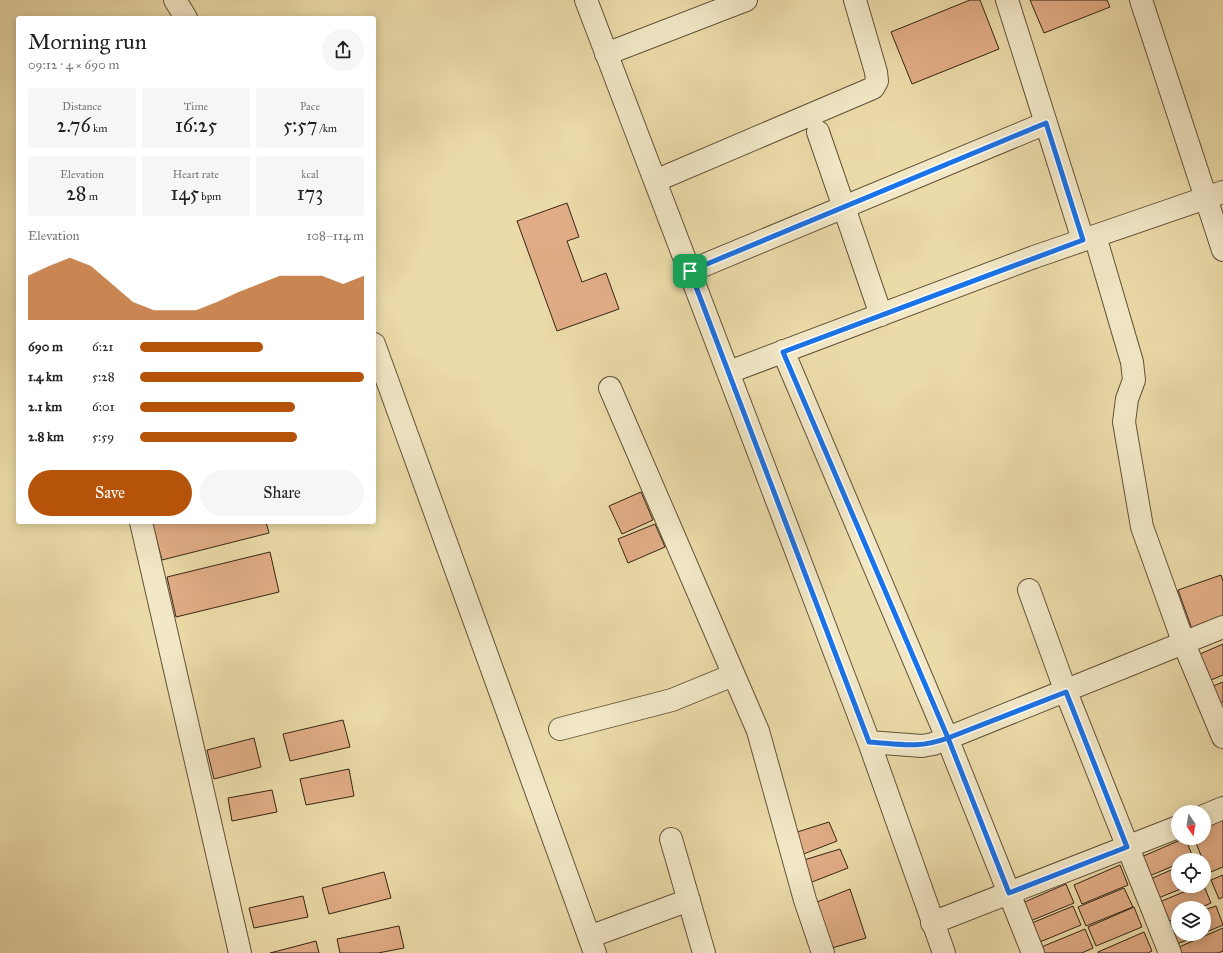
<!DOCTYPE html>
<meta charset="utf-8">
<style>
:root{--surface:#fff;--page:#f6f6f6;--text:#202124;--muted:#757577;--accent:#b45309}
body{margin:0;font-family:"IM FELL Great Primer",serif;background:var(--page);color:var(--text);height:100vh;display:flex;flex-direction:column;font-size:15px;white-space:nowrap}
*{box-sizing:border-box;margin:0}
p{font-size:13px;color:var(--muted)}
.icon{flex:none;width:22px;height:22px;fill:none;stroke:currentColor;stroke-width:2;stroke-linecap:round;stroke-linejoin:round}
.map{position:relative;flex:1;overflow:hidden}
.details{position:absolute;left:16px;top:16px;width:360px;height:508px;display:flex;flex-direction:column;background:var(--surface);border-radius:4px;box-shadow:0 2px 10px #0003}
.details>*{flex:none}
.needle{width:26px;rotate:168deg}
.fabs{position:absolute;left:1171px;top:805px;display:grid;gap:8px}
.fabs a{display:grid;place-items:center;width:40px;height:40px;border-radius:50%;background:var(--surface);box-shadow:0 2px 10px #0003;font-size:20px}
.pin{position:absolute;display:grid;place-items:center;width:34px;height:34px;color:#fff;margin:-17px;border-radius:8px;box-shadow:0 2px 6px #0006}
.round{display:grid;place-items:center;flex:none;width:42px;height:42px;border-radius:21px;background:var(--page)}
.headline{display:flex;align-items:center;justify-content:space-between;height:68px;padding:0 12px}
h1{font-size:22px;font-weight:600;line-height:30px}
.metrics{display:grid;grid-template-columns:repeat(3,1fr);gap:6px;height:68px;padding:4px 12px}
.metrics div{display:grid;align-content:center;border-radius:4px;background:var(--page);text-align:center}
.metrics b{font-size:20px;font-weight:600}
.metrics small{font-size:11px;font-weight:400}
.metrics p{font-size:11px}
.chart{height:112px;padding:8px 12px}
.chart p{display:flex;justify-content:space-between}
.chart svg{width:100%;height:72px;margin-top:4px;fill:var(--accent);opacity:.7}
.button{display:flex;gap:8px;margin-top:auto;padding:8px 12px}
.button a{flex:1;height:46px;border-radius:24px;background:var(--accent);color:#fff;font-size:16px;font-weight:600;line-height:46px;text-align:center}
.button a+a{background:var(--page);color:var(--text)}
ul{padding:0 12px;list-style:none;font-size:13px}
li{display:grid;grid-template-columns:64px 48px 1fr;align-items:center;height:30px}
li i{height:10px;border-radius:5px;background:var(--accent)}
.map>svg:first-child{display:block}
.building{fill:#e1ad86;stroke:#362514}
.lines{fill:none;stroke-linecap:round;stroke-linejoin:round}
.minor-casing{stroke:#635239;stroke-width:24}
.minor{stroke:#f2e8c7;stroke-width:22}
.route-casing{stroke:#fff;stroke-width:8}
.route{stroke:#1a73e8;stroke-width:5}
</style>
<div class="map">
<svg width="1223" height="953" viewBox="0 0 1223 953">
<rect width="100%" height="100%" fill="#ebdba9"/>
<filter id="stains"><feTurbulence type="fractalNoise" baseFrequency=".005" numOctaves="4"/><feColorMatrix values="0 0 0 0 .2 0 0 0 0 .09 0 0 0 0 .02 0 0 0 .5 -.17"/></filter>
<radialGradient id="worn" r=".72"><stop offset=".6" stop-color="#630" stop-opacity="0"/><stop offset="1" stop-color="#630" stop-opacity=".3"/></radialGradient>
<path class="building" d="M970 0H980L999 49 912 84 891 32Z
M1030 0H1107L1110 7 1044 33Z
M567 203 579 237 567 241 582 282 606 273 619 309 557 331 517 221Z
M641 492 653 520 622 534 609 506Z
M152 522H266L269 533 162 560Z
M655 524 665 547 628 563 618 539Z
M270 552 279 592 176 617 167 577Z
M1221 575 1223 581V618L1192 629 1178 590Z
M1223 644V675L1211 680 1200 654Z
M1223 682V702L1220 703 1213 686Z
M343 720 350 747 290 761 283 734Z
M254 738 261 767 214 779 207 750Z
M349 769 354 796 306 805 300 779Z
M272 790 277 812 232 821 228 798Z
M1223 820V867L1208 873 1194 838H1204V828Z
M829 822 837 841 801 855 794 833Z
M1185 838 1193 857 1187 860H1178V864L1147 877 1139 858Z
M840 849 848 868 812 882 804 860Z
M1120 865 1128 885 1082 904 1074 885Z
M1178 867V886H1188L1156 899 1148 880Z
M384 872 391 898 329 914 322 888Z
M1223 875V897L1219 899 1211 880Z
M1066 884 1074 903 1028 922 1020 904Z
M1198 886H1204L1211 903 1200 908H1178V917L1165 923 1157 903Z
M1124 888 1133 907 1086 926 1078 907Z
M850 889 866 938 832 948 812 904Z
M303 896 308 917 254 928 249 908Z
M1073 906 1081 925 1035 944 1027 925Z
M1216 906 1223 925 1204 933V910Z
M1134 907 1142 927 1096 946 1088 927Z
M1178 921V934H1202L1177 944 1169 925Z
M399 926 404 948 378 953H340L337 939Z
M1223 928V951L1218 953H1181L1179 947Z
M1085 929 1093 948 1082 953H1041L1039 948Z
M1144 932 1152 951 1148 953H1098V952Z
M316 941 319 953H270Z"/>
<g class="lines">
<defs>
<path id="minor" d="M175 0 186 18
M586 0 869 742 944 953
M1007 0 1083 240
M1141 0 1223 250
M606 54 746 0
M818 132 881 315
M655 181 873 88 877 81 876 72 855 0
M1095 236 1132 362 1134 380 1127 399 1124 422 1142 527 1184 644 1223 737
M690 271 1046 123
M374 344 595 953
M783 351 947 738 1033 953
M729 372 1034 257 1223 192
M610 388 758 731 805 900 823 953
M141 522 240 953
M1029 590 1066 692 1170 953
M560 729 672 700 733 675
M869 742 922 746 933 744 1223 627
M1204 816 1223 808
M671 839 704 953
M932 923 1178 827
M589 937 689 900"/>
</defs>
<use href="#minor" class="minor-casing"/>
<use href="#minor" class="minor"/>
</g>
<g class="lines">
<defs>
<path id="route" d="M690 271 869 742C899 744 918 749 948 738L1066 692 1127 847 1009 893 948 738 783 352 1083 240 1046 123 690 271"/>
</defs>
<use href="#route" class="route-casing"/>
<use href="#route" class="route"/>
</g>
<rect width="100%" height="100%" filter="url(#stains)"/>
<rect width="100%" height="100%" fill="url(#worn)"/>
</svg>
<div class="fabs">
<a><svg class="needle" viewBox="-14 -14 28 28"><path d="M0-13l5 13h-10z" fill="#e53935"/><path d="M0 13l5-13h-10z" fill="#757577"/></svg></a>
<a><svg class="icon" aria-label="locate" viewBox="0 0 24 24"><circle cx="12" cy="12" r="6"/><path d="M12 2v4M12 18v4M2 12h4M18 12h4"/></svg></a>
<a><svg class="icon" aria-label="layers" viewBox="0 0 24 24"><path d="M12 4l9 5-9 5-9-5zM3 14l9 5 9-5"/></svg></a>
</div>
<div class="pin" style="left:690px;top:271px;background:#1e9e55"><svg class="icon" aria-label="arrive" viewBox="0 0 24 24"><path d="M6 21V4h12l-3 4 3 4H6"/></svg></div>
<section class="details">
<div class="headline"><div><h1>Morning run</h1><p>09:12 · 4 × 690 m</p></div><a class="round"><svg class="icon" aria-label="share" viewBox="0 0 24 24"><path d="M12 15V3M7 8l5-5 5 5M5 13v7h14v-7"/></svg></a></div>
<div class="metrics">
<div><p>Distance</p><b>2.76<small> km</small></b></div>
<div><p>Time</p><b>16:25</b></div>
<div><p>Pace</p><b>5:57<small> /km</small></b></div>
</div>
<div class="metrics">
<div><p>Elevation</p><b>28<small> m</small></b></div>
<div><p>Heart rate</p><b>145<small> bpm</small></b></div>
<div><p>kcal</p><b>173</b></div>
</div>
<div class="chart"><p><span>Elevation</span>108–114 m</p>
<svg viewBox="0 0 160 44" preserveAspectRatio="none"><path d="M0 44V17L10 11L20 6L30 11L40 22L50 33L60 38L70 38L80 38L90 33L100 27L110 22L120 17L130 17L140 17L150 22L160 17V44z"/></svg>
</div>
<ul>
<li><b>690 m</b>6:21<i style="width:55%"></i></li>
<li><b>1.4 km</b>5:28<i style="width:100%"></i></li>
<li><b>2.1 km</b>6:01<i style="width:69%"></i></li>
<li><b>2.8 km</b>5:59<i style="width:70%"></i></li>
</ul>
<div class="button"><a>Save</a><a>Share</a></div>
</section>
</div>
